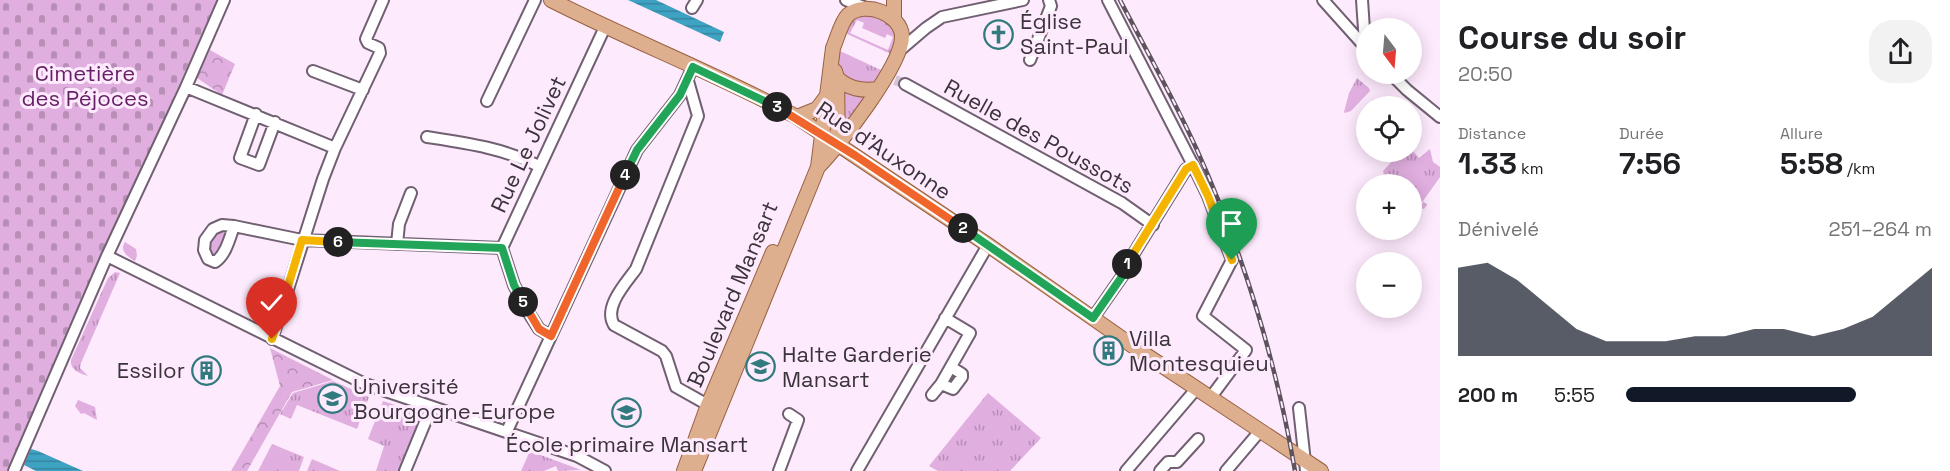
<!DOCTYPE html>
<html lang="fr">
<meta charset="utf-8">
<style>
:root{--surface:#fff;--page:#f2f2f2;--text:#202124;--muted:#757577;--accent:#111827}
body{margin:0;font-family:"Space Grotesk",sans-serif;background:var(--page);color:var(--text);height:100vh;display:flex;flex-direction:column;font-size:22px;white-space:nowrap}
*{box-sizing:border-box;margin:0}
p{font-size:20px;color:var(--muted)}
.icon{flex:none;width:33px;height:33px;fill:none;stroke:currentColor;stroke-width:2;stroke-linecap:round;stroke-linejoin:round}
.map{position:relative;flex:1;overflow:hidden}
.side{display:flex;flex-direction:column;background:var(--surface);width:510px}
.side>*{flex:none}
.needle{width:39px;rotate:164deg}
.tools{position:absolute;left:1356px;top:18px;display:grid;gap:12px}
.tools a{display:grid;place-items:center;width:66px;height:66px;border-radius:50%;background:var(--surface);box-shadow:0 3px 15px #0003;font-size:30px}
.pin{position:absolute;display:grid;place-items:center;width:51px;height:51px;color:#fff;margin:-62px -26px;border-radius:50% 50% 50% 0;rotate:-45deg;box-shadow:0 0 6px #0007}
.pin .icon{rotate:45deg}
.km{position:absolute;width:30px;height:30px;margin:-15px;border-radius:50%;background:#222;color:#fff;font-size:16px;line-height:30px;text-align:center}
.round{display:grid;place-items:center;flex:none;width:63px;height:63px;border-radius:24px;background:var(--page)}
.head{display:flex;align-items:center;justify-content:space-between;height:102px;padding:0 18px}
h1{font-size:33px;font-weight:600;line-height:45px}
.stats{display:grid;grid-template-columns:repeat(3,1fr);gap:9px;height:102px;padding:6px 18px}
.stats div{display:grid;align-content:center}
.stats b{font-size:30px;font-weight:600}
.stats small{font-size:16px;font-weight:400}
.stats p{font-size:16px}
.chart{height:168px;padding:12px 18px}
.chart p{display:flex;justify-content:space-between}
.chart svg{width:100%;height:108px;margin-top:6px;fill:var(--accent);opacity:.7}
ul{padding:0 18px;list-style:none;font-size:20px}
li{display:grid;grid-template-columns:96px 72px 1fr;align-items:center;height:45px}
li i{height:15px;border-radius:8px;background:var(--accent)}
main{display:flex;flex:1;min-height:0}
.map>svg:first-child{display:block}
.grass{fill:url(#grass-tufts);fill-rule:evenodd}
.cemetery{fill:url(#cemetery-stones)}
.park{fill:url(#park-crowns)}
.water{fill:url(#water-rules)}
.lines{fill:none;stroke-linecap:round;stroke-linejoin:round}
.minor-tunnel{stroke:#d7c5d6;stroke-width:10;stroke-dasharray:10 5;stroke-linecap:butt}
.minor-casing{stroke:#716071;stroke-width:14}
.major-casing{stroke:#96613f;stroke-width:16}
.minor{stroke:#fff;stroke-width:10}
.major{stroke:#deaf8e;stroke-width:14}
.rail-casing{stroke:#5c535c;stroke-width:4.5}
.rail{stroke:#feeafd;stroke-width:2;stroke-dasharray:7;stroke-linecap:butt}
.split-1-casing{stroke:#fff;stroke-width:12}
.split-2-casing{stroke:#fff;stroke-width:12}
.split-3-casing{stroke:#fff;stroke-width:12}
.split-4-casing{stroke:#fff;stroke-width:12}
.split-5-casing{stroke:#fff;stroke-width:12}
.split-6-casing{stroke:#fff;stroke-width:12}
.split-7-casing{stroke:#fff;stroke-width:12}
.split-1{stroke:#f5b400;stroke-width:8}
.split-2{stroke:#22a559;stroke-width:8}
.split-3{stroke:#f0652b;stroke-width:8}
.split-4{stroke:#22a559;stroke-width:8}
.split-5{stroke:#f0652b;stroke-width:8}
.split-6{stroke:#22a559;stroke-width:8}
.split-7{stroke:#f5b400;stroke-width:8}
.labels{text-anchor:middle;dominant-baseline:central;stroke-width:6;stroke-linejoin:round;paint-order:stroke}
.poi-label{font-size:22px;fill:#3a333a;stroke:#feeafd;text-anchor:start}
.park-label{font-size:22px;fill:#641f65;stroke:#feeafd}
.street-label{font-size:22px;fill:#3a333a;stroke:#feeafd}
</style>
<main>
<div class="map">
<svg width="1440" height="471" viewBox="0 0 1440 471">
<defs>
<pattern id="grass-tufts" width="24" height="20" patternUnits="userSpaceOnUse" patternTransform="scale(1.5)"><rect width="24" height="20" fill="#e0aedf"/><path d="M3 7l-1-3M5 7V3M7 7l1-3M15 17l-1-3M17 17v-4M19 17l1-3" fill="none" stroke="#b78eb6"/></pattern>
<pattern id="cemetery-stones" width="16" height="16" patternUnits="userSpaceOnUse" patternTransform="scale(1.5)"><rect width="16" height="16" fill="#e0aedf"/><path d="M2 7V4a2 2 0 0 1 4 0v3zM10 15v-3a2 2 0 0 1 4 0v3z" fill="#b78eb6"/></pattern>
<pattern id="park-crowns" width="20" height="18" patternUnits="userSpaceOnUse" patternTransform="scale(1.5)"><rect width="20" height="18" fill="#e0aedf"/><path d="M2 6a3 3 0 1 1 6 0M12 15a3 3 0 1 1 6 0" fill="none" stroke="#b78eb6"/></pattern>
<pattern id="water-rules" width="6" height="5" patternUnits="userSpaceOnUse" patternTransform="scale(1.5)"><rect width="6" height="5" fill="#3ea2c3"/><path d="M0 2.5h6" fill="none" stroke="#35859f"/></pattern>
</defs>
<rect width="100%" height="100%" fill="#feeafd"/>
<path class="grass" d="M867 12 888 21 897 35 891 54 845 33 852 20ZM857 20 864 23 862 28 885 38 887 34 893 37 888 50 850 33Z
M838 50 883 71C867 99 833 80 838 50Z
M1357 78 1369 88 1370 91 1351 111 1345 113 1344 112 1349 93Z
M844 91 865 97 842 130V92Z
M1430 149 1433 162 1440 167V177L1423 201 1427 205 1424 209 1420 208 1423 202 1412 196V184H1386L1383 171 1401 152 1412 150 1419 158Z
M228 229 217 257 210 256C209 242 212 230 228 229Z
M125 242 136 249 137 256 135 261C128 257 119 251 125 242Z
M115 272 120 273 81 363 80 368 88 376C80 373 70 371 71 360L108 278Z
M333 381 369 397 357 429 297 405 291 419 280 414 293 393Z
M988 393 1041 438 1010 471H938L929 466Z
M78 400 95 407 97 420 84 413 81 414 75 406Z
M383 401 420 413 422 418 399 471H376L384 446 368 439Z
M272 444 304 457 299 471H258Z
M530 451 581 470 558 471 556 466 544 471H521Z
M312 459 340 471H307Z"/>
<path class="cemetery" d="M0 0H217L7 471H0Z"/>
<path class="park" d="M210 50 235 64 222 95 197 78Z
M270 348 333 380 292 392 247 471H231L280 386Z"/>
<path class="water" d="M628 0H656L724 32 720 42Z
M31 449 38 451 83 471H36L24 465Z"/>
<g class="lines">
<path class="minor-tunnel" d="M895 80 905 84"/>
<defs>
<path id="minor" d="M846 0 866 8
M1323 0 1366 48
M1362 0 1365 44
M692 8 697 0
M899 51 926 28 942 17 1023 0
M1030 60 1051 6 1049 0
M313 71 363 90
M1391 74 1407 90 1440 117
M688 81 698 116 636 269C626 283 603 307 614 325L662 351 666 356 676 387 708 405
M905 84 1122 203 1153 225
M186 87 335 148
M487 101 535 0
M256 114 240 158 259 165 275 122
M427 137C466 143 503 148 539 166
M1193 165 1208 196 1232 260 1203 316 1246 350 1211 397
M234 226C230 237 226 255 215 262L208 259 204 250 205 240 213 229 222 225 234 226 302 240 502 248
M397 244 399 224 411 193
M107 256 365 384 577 456 605 471
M1093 318 1123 275 1126 266 1186 169 1193 165 1108 0
M551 336 539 329 525 307 514 285 502 248 605 27
M272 339 323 179 335 148 380 53 379 48 368 43 366 39 383 0
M941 384 953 389 962 377V374L951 367
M932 395 941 384 970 333 945 318
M1299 408 1306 471
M507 431 637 150 680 95 693 67
M14 471 107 256 186 87 224 0
M405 471 431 408
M779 471 798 420 789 414
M857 471 988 245
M1126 471 1197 388
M1160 471 1168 462H1177L1198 439
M1226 471 1260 431"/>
<path id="major" d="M551 0C632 41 717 74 797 117L988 245 1140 351 1321 471
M894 18V0
M835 71 837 78 838 144
M837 78C849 89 861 91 878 89
M797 117 817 109 826 97
M684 471 708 405 773 252
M694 471 818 167 833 48C837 39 841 22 848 15 865 0 901 14 902 36 903 64 839 146 818 167"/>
</defs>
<use href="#minor" class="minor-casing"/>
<use href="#major" class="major-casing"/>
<use href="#minor" class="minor"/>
<use href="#major" class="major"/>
<defs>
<path id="rail" d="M1120 0C1146 50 1174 99 1197 150 1243 253 1276 360 1295 471"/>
</defs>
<use href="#rail" class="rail-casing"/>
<use href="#rail" class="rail"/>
</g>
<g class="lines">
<defs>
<path id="split-1" d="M1127 264 1186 169 1193 165 1208 196 1232 260"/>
<path id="split-2" d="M963 228 1093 318 1123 275 1127 264"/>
<path id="split-3" d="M777 107 856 156 963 228"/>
<path id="split-4" d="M625 175 637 150 680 95 693 67 777 107"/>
<path id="split-5" d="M523 302 539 329 551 336 625 175"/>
<path id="split-6" d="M338 242 502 248 514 285 523 302"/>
<path id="split-7" d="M272 339 302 240 338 242"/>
</defs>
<use href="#split-1" class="split-1-casing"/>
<use href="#split-2" class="split-2-casing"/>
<use href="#split-3" class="split-3-casing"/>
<use href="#split-4" class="split-4-casing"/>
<use href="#split-5" class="split-5-casing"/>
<use href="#split-6" class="split-6-casing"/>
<use href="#split-7" class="split-7-casing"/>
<use href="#split-1" class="split-1"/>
<use href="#split-2" class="split-2"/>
<use href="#split-3" class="split-3"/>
<use href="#split-4" class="split-4"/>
<use href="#split-5" class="split-5"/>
<use href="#split-6" class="split-6"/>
<use href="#split-7" class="split-7"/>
</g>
<defs>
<symbol id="church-ring" viewBox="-11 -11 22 22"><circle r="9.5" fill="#feeafd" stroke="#317a7d" stroke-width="1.5"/><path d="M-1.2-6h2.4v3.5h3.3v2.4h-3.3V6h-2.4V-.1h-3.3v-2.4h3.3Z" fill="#317a7d"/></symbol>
<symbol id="building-ring" viewBox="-11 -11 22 22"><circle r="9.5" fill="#feeafd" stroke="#317a7d" stroke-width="1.5"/><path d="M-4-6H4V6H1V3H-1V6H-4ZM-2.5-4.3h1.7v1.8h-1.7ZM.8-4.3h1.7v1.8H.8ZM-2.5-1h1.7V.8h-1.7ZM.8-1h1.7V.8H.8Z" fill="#317a7d"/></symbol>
<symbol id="school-ring" viewBox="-11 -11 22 22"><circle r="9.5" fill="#feeafd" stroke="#317a7d" stroke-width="1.5"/><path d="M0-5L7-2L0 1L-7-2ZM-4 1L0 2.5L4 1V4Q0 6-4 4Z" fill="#317a7d"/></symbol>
<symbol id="university-ring" viewBox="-11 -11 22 22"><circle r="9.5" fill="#feeafd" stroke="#317a7d" stroke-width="1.5"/><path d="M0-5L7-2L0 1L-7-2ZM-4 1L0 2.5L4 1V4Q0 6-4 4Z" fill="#317a7d"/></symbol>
</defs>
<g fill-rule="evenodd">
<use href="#church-ring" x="982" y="18" width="33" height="33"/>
<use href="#building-ring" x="1092" y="334" width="33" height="33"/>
<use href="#school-ring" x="744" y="350" width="33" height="33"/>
<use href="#building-ring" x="190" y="354" width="33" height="33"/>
<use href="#university-ring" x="316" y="382" width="33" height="33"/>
<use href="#school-ring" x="610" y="396" width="33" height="33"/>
</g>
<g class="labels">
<g class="poi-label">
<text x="1020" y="21">Église<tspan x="1020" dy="25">Saint-Paul</tspan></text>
<text x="1129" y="338">Villa<tspan x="1129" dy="25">Montesquieu</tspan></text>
<text x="782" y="354">Halte Garderie<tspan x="782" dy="25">Mansart</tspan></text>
<text x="185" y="370" text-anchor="end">Essilor</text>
<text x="353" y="386">Université<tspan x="353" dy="25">Bourgogne-Europe</tspan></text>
<text x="627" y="444" text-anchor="middle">École primaire Mansart</text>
</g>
<g class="park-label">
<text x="85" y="73">Cimetière<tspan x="85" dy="25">des Péjoces</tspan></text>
</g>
<g class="street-label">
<text transform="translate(1039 136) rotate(29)">Ruelle des Poussots</text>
<text transform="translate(528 144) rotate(-65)">Rue Le Jolivet</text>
<text transform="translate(884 150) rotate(34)">Rue d'Auxonne</text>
<text transform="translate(732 294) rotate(-67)">Boulevard Mansart</text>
</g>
</g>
</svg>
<div class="tools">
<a><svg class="needle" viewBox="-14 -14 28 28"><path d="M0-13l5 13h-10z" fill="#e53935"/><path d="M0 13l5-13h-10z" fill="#757577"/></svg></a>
<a><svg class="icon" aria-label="locate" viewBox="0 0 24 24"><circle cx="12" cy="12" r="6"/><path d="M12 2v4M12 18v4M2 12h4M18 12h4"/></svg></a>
<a>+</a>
<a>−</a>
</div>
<div class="pin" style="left:1232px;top:260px;background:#1e9e55"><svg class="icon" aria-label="arrive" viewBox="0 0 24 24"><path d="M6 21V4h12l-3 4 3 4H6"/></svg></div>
<div class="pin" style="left:272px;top:339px;background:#d93025"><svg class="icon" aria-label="check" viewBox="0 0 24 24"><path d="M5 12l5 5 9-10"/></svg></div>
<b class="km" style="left:1127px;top:264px">1</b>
<b class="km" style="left:963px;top:228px">2</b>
<b class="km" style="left:777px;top:107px">3</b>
<b class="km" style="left:625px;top:175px">4</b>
<b class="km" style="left:523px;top:302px">5</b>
<b class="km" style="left:338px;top:242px">6</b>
</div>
<section class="side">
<div class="head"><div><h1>Course du soir</h1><p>20:50</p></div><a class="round"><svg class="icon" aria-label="share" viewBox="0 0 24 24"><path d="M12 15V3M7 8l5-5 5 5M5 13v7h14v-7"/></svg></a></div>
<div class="stats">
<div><p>Distance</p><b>1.33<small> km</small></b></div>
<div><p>Durée</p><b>7:56</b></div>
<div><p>Allure</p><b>5:58<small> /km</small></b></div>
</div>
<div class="chart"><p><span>Dénivelé</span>251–264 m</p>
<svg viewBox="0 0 160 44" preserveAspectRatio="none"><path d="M0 44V8L10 6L20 13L30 23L40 33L50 38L60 38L70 38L80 36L90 36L100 33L110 33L120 36L130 33L140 28L150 18L160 8V44z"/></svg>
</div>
<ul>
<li><b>200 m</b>5:55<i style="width:75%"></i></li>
</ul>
</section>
</main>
